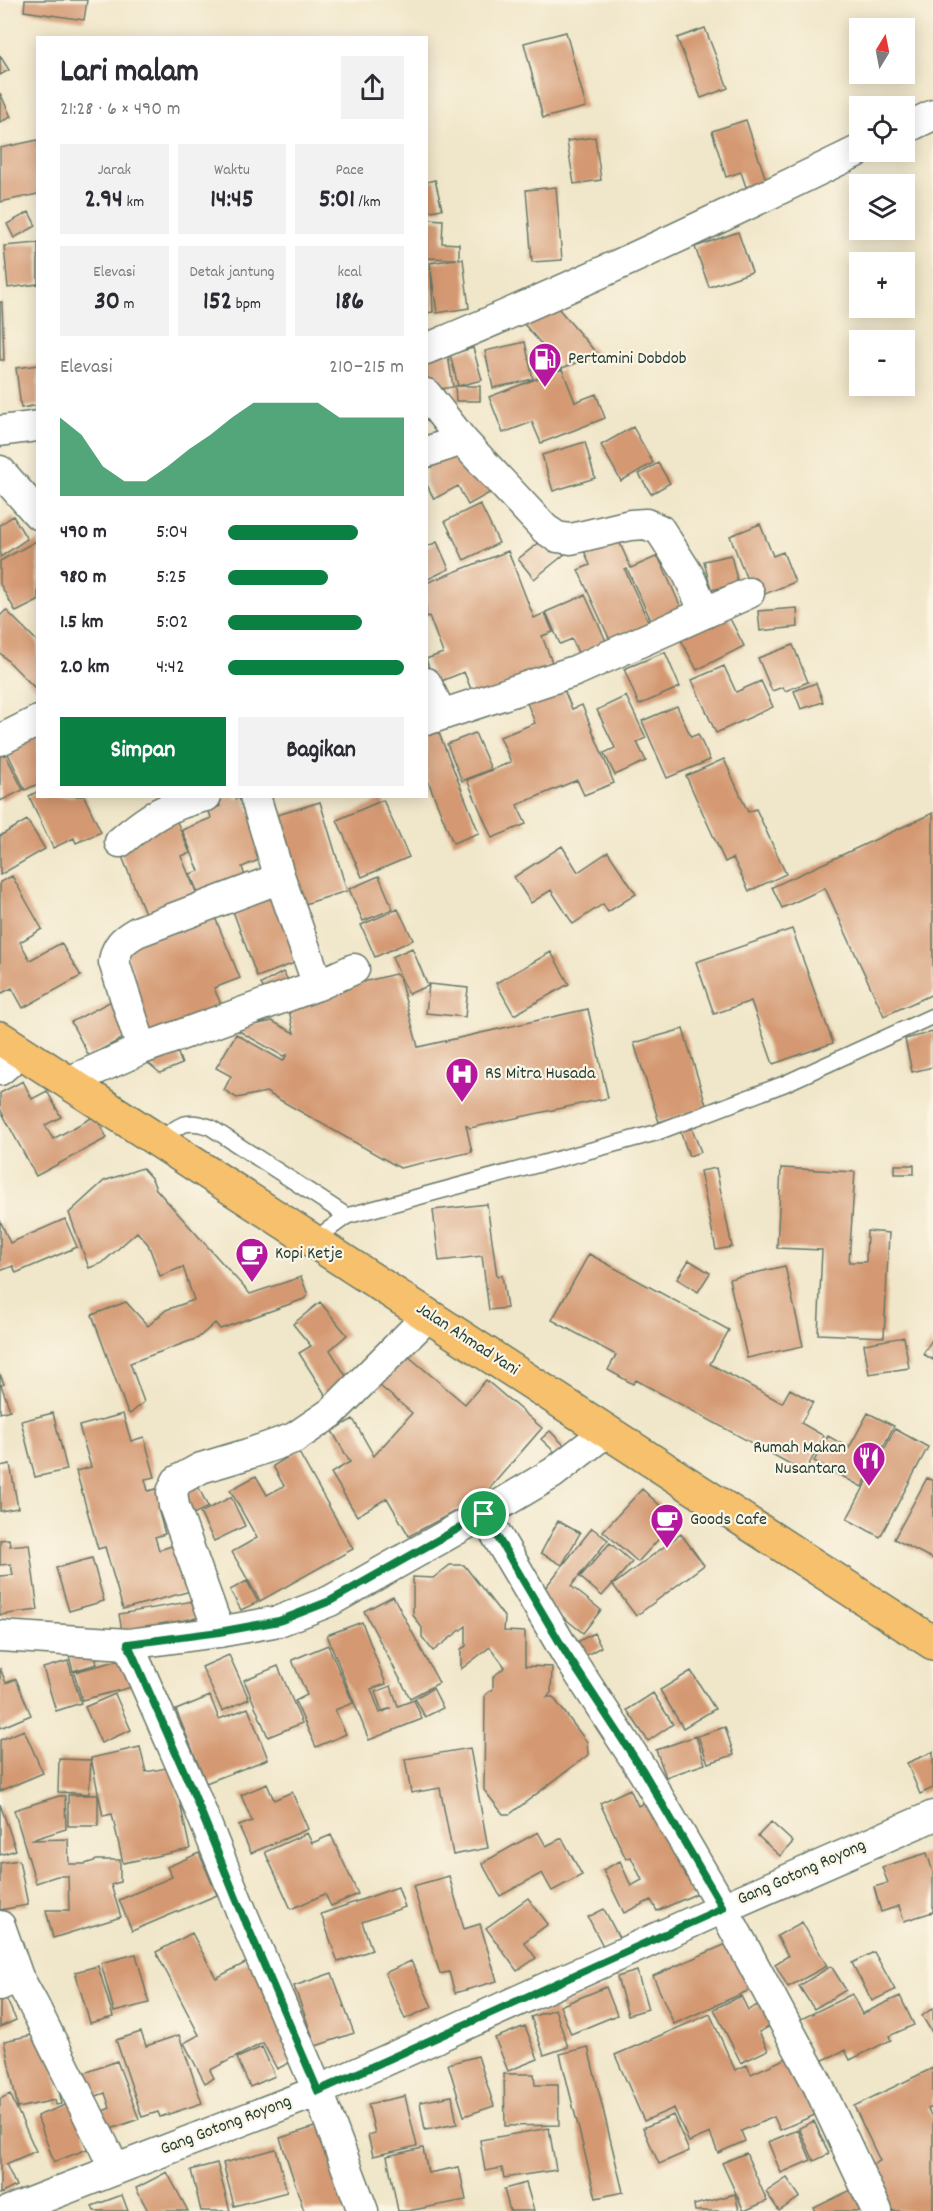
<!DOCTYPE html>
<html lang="id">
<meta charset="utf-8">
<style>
:root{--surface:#fff;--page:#f2f2f3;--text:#2b2b33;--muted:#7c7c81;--accent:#0b8043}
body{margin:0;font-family:Dekko,sans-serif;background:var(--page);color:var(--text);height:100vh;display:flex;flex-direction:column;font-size:22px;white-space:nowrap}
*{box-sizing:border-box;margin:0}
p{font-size:20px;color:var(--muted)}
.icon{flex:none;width:33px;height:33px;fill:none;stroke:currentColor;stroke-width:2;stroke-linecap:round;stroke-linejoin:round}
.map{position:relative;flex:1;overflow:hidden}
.drawer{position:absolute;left:36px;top:36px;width:392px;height:762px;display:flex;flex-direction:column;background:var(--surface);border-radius:0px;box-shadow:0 3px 15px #0003}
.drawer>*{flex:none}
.needle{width:39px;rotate:10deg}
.fabs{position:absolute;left:849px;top:18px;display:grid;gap:12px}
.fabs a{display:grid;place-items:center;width:66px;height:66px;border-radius:0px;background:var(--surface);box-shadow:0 3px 15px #0003;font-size:30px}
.pin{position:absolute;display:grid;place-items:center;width:51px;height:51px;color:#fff;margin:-26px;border:3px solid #fff;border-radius:50%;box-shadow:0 2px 6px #0007}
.round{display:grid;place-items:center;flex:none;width:63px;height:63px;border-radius:0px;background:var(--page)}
.overview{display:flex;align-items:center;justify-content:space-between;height:102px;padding:0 24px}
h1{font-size:33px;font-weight:700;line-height:45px}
.metrics{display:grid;grid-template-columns:repeat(3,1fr);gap:9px;height:102px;padding:6px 24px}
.metrics div{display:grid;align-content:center;border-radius:0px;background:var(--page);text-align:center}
.metrics b{font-size:26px;font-weight:700}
.metrics small{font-size:16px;font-weight:400}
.metrics p{font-size:16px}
.chart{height:168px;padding:12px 24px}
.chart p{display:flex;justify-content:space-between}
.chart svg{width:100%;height:108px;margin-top:6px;fill:var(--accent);opacity:.7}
.cta{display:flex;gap:12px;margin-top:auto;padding:12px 24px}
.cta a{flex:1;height:69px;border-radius:0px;background:var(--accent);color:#fff;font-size:24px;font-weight:700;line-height:69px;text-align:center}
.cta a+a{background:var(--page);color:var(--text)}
ul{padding:0 24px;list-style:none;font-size:20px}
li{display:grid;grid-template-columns:96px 72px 1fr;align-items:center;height:45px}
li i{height:15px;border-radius:8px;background:var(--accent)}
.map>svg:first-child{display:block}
.building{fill:#d49972}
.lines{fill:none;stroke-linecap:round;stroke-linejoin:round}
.service-casing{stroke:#687868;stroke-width:18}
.minor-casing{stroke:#687868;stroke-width:33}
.trunk-casing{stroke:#687868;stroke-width:36}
.service{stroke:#fff;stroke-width:15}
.minor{stroke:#fff;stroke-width:30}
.trunk{stroke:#f7c06c;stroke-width:33}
.route-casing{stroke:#fff;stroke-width:12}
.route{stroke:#0b8043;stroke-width:8}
.labels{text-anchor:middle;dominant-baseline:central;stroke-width:4.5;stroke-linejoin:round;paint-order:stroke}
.poi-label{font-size:18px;fill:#1f3d34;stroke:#fcf5e5;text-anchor:start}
.street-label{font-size:18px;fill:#1f3d34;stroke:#fcf5e5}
</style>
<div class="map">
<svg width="933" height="2211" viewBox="0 0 933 2211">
<rect width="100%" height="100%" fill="#fcf5e5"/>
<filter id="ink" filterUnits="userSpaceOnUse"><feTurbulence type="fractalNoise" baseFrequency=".0167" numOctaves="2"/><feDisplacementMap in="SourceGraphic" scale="12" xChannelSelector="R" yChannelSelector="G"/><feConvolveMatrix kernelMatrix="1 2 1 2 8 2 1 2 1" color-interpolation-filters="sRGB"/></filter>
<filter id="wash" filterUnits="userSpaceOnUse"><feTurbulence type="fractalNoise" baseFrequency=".008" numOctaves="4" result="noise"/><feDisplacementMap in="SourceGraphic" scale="24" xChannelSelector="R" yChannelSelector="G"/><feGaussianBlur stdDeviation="1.35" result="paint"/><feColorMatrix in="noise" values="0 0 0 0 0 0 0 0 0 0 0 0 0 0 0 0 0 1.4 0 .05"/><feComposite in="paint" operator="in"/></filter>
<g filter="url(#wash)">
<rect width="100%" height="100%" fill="#f0e6c9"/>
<g id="blocks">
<path class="building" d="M25 0H87L84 20 24 11Z
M705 28 728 88 701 98 677 38Z
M566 32 586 107 543 118 524 43Z
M0 56 9 70 0 75Z
M0 93 11 117 0 122Z
M746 120 766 180 746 187 741 172 726 177 712 131Z
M595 137 601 180 574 184 567 141Z
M38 140V194L0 202V148Z
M435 180 442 209 426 212V182Z
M556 187 562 260 532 262 526 190Z
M29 212 36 226 14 238 7 224Z
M428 219 443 220 442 243 459 244V259H463L469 308 437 313 431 271 433 312 426 313V270L431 269 430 263 457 259 426 258Z
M738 232 752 272 709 287 695 247Z
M38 243V284L8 288 4 246Z
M552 301 598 355 562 368 524 324Z
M0 302H2L4 360H0Z
M525 342 533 379 493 388 485 351Z
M473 348 482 380 458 386 450 354Z
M447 349 453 387 428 391 426 352Z
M38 365V405L21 408 16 368Z
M562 369 575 402 596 394 605 418 541 443 532 422 503 433 489 397Z
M455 386H480V401H456Z
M633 427 653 463 621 481 601 445Z
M585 442 595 478 553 491 542 455Z
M459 447 474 476 483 471 493 491 468 505 458 486 434 499 426 483V465Z
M658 463 670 483 651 494 639 474Z
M480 504 499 543 464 560 445 521Z
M13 516 27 539 0 557V525Z
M760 524 773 556 783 552 795 582 754 598 730 536Z
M549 535 565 554 534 579 518 559Z
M618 539 631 568 658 556 684 614 654 627 627 569 625 570 653 632 614 649 578 570 590 565 581 543Z
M38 540V601L16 612 0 584V561Z
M437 542 449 569 426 580V547Z
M508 551 534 618 545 613 553 632 542 636 553 665 475 699 464 672 434 684 426 659 443 653 429 616 426 617V583Z
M731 555 738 584 711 590 704 561Z
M585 595 607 643 579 655 572 639 560 644 546 612Z
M797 608 798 627 760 631 758 611Z
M6 610 38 642V684L34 687 0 653V616Z
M726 611 744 646 697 670 679 636Z
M793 645 808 682 785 691 783 687 772 691 758 658Z
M665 652 680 687 639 705 624 669Z
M724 666 736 692 761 681 773 707 716 733 692 680Z
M560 680 572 709 582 705 614 783 584 795 577 780 517 805 526 824 492 838 467 780 511 762 500 737 535 723 524 695Z
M816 683 823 702 801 709 794 691Z
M626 696 646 738 637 742 646 761 615 775 604 753 615 748 597 710Z
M677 706 691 737 698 734 710 760 667 778 642 721Z
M437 728 479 833 453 843 426 776V732Z
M475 733 491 769 462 781 447 744Z
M38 735V784L25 790 4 745Z
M2 747 23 790 0 801V748Z
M724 759 748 812 756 809 786 874 749 891 733 858 725 862 686 776Z
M38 791V796H84L101 832 76 843 74 838 53 848 29 796Z
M223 796H235L236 799 244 796 268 856 242 867 246 879 200 897 190 874 199 871 182 830 211 818 209 811 220 806 217 799Z
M383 800 409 857 362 877 337 820Z
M320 802 347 891 298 906 271 817Z
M173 812 190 853 181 856 198 897 147 918 121 854Z
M933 813V994L884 1016 825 888 782 908 772 887Z
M27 820 45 849 0 875V836Z
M562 846 578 872 608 852 636 894 608 912 603 904 573 924 551 890 531 903 514 877Z
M12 876 42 929 20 942 30 960 61 943 81 976 23 1008 12 988 0 994V882Z
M379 876 393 909 363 921 349 889Z
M272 884 300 961 257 977 229 900Z
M398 909 413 940 375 957 361 925Z
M212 910 240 978 214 988 223 1009 151 1038 126 979 135 976 123 948Z
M792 929 833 1043 773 1064 751 1001 714 1014 696 962Z
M412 948 428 986 408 994 392 957Z
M551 952 569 984 514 1015 496 983Z
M283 972 291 985 269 998 261 984Z
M395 974 399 976 418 1047 588 1009 608 1098 470 1128 466 1125 472 1152 400 1168 266 1092 237 1098 224 1090 231 1076 216 1068 236 1034 283 1061 287 1055 283 1056 230 1026 254 1021 259 1024 272 1021 294 1033 287 1001Z
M429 984 468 988 465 1017 426 1013Z
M115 999 133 1033 89 1056 71 1022Z
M683 1029 707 1108 659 1122 634 1043Z
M933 1032V1067L912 1072 905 1039Z
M174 1043 182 1064 160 1073 140 1056Z
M23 1081 32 1099 47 1091 61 1117 45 1125 53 1139 95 1116 107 1138 36 1176 0 1109V1093Z
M691 1126 701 1152 689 1156 680 1131Z
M895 1165H914V1174H895Z
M142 1168 152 1179 156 1189 250 1294 301 1277 308 1295 304 1299 220 1329 215 1323 198 1338 130 1363 144 1402 130 1414 127 1411 92 1315 126 1302 148 1326 166 1310 194 1300 183 1267 160 1276 148 1244 137 1232 102 1263 89 1268 69 1213 104 1181Z
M716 1168 732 1247 716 1250 700 1171Z
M781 1168 855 1172 849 1262H866L867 1231 889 1233 884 1337 818 1334 822 1250 777 1248Z
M487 1204 497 1276 502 1275 507 1308 489 1310 482 1256 439 1261 433 1210Z
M65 1219 77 1247 16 1273 13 1266 0 1271V1220L10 1243Z
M589 1254 729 1330 710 1364 782 1403 790 1389 813 1402 801 1423 824 1436 805 1472 636 1380 633 1384 608 1370 616 1355 552 1320Z
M689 1260 710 1273 698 1292 677 1279Z
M785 1266 803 1346 747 1358 729 1279Z
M320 1302 347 1335 330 1350 351 1384 328 1399 299 1353 311 1346 293 1324Z
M904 1337 909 1368 869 1374 864 1344Z
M933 1338V1360L923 1354Z
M401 1350 465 1404 486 1380 542 1428 483 1496 409 1536 387 1498 357 1516 331 1473 350 1462 332 1431 353 1419 374 1456 412 1413 374 1381Z
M0 1374 4 1384 1 1385 10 1410 0 1413Z
M53 1413 67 1470 35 1477 21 1421Z
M868 1413 894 1426 862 1487 814 1461 828 1436 849 1448Z
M123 1414 131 1441 144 1437 155 1477 145 1479 148 1491 164 1487 170 1506 158 1509 165 1534 155 1537 159 1550 178 1544 191 1591 123 1609 105 1547 98 1549 76 1471 91 1467 79 1426Z
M895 1429 928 1447 880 1537 847 1519Z
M550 1431 565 1446 557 1454 541 1439Z
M298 1451 353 1549 260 1601 232 1552 257 1538 230 1490 256 1476 267 1495 284 1486 273 1466Z
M10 1464 18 1508 0 1511V1466Z
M927 1478 933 1481V1559L894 1539Z
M197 1484 208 1507 187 1517 176 1494Z
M642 1489 676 1520 638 1562 603 1531Z
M231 1497 245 1526 214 1541 200 1513Z
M558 1521 580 1533 562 1565 541 1553Z
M592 1528 608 1540 571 1586 601 1610 583 1633 538 1597Z
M681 1534 704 1565 636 1616 613 1585Z
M9 1539 10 1546 29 1544 38 1610 0 1615V1576L13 1575 11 1564 0 1565V1540Z
M610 1543 632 1562 602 1596 580 1577Z
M92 1558 104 1601 69 1611 56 1568Z
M450 1565H464L505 1618 504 1631 525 1632V1666L552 1667 551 1693 547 1697H553L587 1742 588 1755 510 1814H503L484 1790 485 1695 493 1689V1677L505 1667 490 1647 461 1669V1649L466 1646V1626L433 1651 422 1637V1628L413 1615V1577L433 1578Z
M247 1581 258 1602 241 1610 230 1590Z
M393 1596 439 1683 410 1698 364 1611Z
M199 1600 202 1617 122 1631 119 1614Z
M362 1622 386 1684 371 1689 380 1713 392 1708 382 1711 375 1692 391 1686 398 1706 414 1700 422 1719 369 1740 327 1635Z
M594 1633 601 1647 585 1656 577 1642Z
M328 1645 353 1703 335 1710 346 1734 316 1747 295 1701 307 1695 292 1660Z
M94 1650 97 1664 73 1671 69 1656Z
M229 1655 249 1699 222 1711 202 1667Z
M124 1659 132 1687 82 1700 74 1672Z
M68 1661 81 1703 56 1711 43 1668Z
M278 1666 302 1723 268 1737 244 1680Z
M0 1668 6 1683 16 1679 31 1715 0 1728Z
M691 1671 715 1709 683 1728 660 1690Z
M433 1688 443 1708 425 1717 415 1698Z
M653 1693 673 1724 648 1741 627 1710Z
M115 1694 131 1730 101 1743 85 1707Z
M210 1696 219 1719 248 1708 268 1759 206 1783 176 1710Z
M725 1727 734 1755 708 1763 698 1736Z
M24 1730 43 1773 0 1791V1740Z
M696 1736 705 1764 666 1777 656 1750Z
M140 1747 146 1772 172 1767 190 1849 123 1863 112 1814 103 1816 91 1758Z
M470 1748 488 1848 453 1855 440 1788 411 1793 405 1759Z
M933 1752V1788L920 1794 907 1763Z
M59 1759 91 1760 89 1794 58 1792Z
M267 1784 274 1800 292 1792 308 1829 251 1853 239 1826 252 1821 241 1795Z
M630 1789 638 1806 653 1798 698 1893 657 1911 651 1900 624 1913 603 1870 620 1861 631 1886 642 1880 631 1857 626 1859 600 1803Z
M68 1795H98V1826H68Z
M59 1796H65L66 1829 31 1840 68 1839 69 1864H85L97 1860H120V1882L111 1885 121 1917 53 1938 46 1910H69L68 1876H57L36 1883 14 1810Z
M0 1804 16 1850 0 1855Z
M771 1822 793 1842 780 1856 758 1836Z
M538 1832 546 1846 562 1838 582 1875 552 1891 542 1873 500 1896 482 1863Z
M307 1833 312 1843 331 1835 358 1894 331 1906 325 1894 291 1909 265 1852Z
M199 1853 217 1895 132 1931 119 1900 172 1877 167 1867Z
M927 1853 933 1872V1912L904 1921 899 1906 881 1912 874 1887 888 1883 882 1867Z
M19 1860 28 1905 0 1910V1863Z
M449 1876 464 1929 480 1924 497 1981 455 1993 449 1972 440 1974 413 1886Z
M398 1887 405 1907 362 1922 372 1950 338 1962 321 1914Z
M528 1898 548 1924 524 1942 536 1958 517 1971 486 1928Z
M604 1909 619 1938 603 1946 588 1917Z
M802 1922 827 1966 788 1987 775 1964 788 1956 777 1936Z
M192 1933 216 1978 251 1960 301 2057 277 2069 263 2043 210 2070 214 2078 205 2083 184 2043 199 2035 156 1952Z
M731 1942 752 1989 674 2024 653 1976Z
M874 1952 895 1990 872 2001 852 1963Z
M136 1954 149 2003 114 2012 101 1963Z
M411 1961 432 2007 405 2019 385 1973Z
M98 1966 113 2017 90 2023 75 1972Z
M831 1966 846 1990 814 2009 799 1986Z
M637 1971 648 2009 628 2015 617 1977Z
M332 1973 354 2033 316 2046 294 1986Z
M0 1985 16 2020 0 2027Z
M606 1987 617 2015 571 2034 560 2006Z
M852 1994 862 2014 900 1996 914 2025 889 2036 891 2040 850 2060 845 2050 819 2062 799 2020Z
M741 1996 748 2010 764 2002 774 2024 759 2032 768 2050 741 2063 714 2009Z
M933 2008V2034L922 2016Z
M555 2009 568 2047 544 2055 531 2017Z
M710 2014 735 2070 747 2065 751 2074 791 2056 817 2114 780 2130 774 2117 741 2131 745 2141 718 2153 710 2133 689 2142 674 2108 644 2121 615 2055Z
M525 2026 538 2059 508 2071 495 2038Z
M46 2032 62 2104 56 2105 55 2100 18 2108 4 2041Z
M141 2032 146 2046 179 2035 202 2103 160 2117 158 2112 142 2117 116 2040Z
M262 2047 275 2076 250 2087 237 2058Z
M588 2047 623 2192 596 2198 560 2054Z
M478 2056 494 2106 464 2116 448 2064Z
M117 2061 139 2119 97 2134 91 2116 110 2108 105 2093 91 2098 82 2074Z
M933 2068V2107L928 2109 933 2119V2211H886L865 2168 880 2161 854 2106Z
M504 2074H534L535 2085H558L559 2125 505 2126Z
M10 2094 36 2151 6 2164 16 2186 0 2194V2099Z
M405 2096 417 2146 373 2156 368 2135 375 2133 368 2104Z
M452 2096 457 2124 425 2130 420 2102Z
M73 2102 90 2148 54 2162 37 2116Z
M673 2115 689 2151 659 2164 643 2128Z
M814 2121 829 2154 814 2161 799 2128Z
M324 2124 353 2211H304L280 2138Z
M549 2128 556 2170 504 2178 502 2168 485 2171 480 2140Z
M798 2130 811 2160 781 2173 768 2142Z
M423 2148 428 2173 459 2167 466 2200 408 2211H398L387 2156Z
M276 2149 287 2192 234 2206 223 2163Z
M746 2153 767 2201 744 2211 722 2163Z
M217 2163 230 2211H201L191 2170Z
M167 2172 188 2211H148L136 2188Z
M787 2178 800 2197 779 2211 766 2192Z
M526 2183 534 2211H510L504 2189Z
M853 2189 863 2211H816L814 2208Z
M735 2194 739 2211H695L694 2205Z
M122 2195 128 2211H94L92 2206Z"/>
</g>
</g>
<g filter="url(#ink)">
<use href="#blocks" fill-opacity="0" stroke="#687868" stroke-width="1.5"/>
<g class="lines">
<defs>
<path id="service" d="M160 1141C178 1125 186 1118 210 1127L347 1216 314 1240
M347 1216 655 1133 784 1084 933 1016"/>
<path id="minor" d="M904 129 933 115
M426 349C573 288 717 220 860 150
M426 394 462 440 545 529 557 537 571 539 630 525 646 524 660 530 688 574 705 613
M0 431 38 426
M426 452 462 440
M0 471 38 514
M426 683 441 714
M426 720 575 671 749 593
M0 740 38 721
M255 796 280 878 318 985
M120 842C149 817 168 805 206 796
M142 1049 114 962C116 946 123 940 137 932L280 878
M0 1070 22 1051
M68 1082 142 1049 318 985 354 969
M484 1514 566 1653 643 1771 723 1908 817 2083 877 2211
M219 1632 174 1506 172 1492 177 1481 201 1468 251 1453 294 1438 331 1413 429 1315
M0 1636 128 1644 219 1632 279 1621 330 1601 484 1514 553 1473 607 1431
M128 1644 193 1792 244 1918 318 2091 363 2211
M0 1926 18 1977
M0 1985 18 1977 33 2004 115 2169
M9 2211 318 2091 723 1908 933 1816"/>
<path id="trunk" d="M0 1038 933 1643"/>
</defs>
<use href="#service" class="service-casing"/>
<use href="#minor" class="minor-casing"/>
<use href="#trunk" class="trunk-casing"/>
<use href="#service" class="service"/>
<use href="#minor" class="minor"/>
<use href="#trunk" class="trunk"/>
</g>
</g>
<g class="lines" filter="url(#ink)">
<defs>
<path id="route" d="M484 1514 566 1653 643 1771 723 1908 318 2091 244 1918 193 1792 128 1644 219 1632 279 1621 330 1601Z"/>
</defs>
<use href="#route" class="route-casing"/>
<use href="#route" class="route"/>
</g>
<defs>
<symbol id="fuel-pin" viewBox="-11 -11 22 30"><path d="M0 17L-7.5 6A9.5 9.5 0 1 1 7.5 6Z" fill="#b5179e" stroke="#fcf5e5"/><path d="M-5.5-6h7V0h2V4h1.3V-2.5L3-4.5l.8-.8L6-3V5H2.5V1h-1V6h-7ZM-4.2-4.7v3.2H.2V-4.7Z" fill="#fff"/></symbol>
<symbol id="hospital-pin" viewBox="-11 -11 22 30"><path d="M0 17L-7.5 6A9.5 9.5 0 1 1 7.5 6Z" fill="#b5179e" stroke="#fcf5e5"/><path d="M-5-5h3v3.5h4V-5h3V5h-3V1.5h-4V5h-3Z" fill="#fff"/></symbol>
<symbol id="cafe-pin" viewBox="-11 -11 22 30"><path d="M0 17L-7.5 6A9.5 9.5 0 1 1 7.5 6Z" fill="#b5179e" stroke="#fcf5e5"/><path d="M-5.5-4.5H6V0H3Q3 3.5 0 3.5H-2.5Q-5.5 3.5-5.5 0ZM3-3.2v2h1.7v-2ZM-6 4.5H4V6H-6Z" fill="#fff"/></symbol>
<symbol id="restaurant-pin" viewBox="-11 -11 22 30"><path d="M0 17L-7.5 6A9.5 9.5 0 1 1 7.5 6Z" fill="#b5179e" stroke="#fcf5e5"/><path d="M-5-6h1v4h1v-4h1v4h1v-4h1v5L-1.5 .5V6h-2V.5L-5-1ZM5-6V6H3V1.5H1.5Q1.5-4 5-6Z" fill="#fff"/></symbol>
</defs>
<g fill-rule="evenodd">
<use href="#fuel-pin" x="526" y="340" width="38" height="52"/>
<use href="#hospital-pin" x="443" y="1055" width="38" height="52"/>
<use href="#cafe-pin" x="233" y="1235" width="38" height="52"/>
<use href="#restaurant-pin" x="850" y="1439" width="38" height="52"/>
<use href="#cafe-pin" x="648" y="1501" width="38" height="52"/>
</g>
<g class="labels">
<g class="poi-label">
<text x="568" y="359">Pertamini Dobdob</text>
<text x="485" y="1074">RS Mitra Husada</text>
<text x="275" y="1254">Kopi Ketje</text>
<text x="846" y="1448" text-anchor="end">Rumah Makan<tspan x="846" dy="21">Nusantara</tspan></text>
<text x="690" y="1520">Goods Cafe</text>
</g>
<g class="street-label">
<text transform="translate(467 1340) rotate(33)">Jalan Ahmad Yani</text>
<text transform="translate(802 1873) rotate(-24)">Gang Gotong Royong</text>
<text transform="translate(226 2126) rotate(-21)">Gang Gotong Royong</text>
</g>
</g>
</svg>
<div class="fabs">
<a><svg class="needle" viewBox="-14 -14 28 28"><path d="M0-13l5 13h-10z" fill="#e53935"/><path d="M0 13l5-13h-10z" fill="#7c7c81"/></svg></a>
<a><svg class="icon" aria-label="locate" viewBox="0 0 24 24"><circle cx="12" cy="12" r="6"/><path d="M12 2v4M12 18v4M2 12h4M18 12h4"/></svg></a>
<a><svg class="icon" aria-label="layers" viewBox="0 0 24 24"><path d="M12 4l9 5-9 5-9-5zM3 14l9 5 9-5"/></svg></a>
<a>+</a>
<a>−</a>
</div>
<div class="pin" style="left:484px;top:1514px;background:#1e9e55"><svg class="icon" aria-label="arrive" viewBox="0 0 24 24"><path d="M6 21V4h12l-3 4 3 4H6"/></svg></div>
<section class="drawer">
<div class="overview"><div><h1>Lari malam</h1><p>21:28 · 6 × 490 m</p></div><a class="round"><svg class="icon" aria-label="share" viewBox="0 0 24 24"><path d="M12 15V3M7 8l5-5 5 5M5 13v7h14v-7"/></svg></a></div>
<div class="metrics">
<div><p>Jarak</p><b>2.94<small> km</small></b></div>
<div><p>Waktu</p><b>14:45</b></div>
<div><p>Pace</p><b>5:01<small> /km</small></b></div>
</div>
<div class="metrics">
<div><p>Elevasi</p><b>30<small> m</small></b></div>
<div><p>Detak jantung</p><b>152<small> bpm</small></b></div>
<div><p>kcal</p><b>186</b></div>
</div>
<div class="chart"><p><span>Elevasi</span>210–215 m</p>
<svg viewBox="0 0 160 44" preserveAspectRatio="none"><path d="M0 44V12L10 19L20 32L30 38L40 38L50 32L60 25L70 19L80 12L90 6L100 6L110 6L120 6L130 12L140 12L150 12L160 12V44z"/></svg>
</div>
<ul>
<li><b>490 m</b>5:04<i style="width:74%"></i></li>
<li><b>980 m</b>5:25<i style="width:57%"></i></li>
<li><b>1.5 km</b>5:02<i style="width:76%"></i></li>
<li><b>2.0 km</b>4:42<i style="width:100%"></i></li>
</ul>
<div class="cta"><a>Simpan</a><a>Bagikan</a></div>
</section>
</div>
